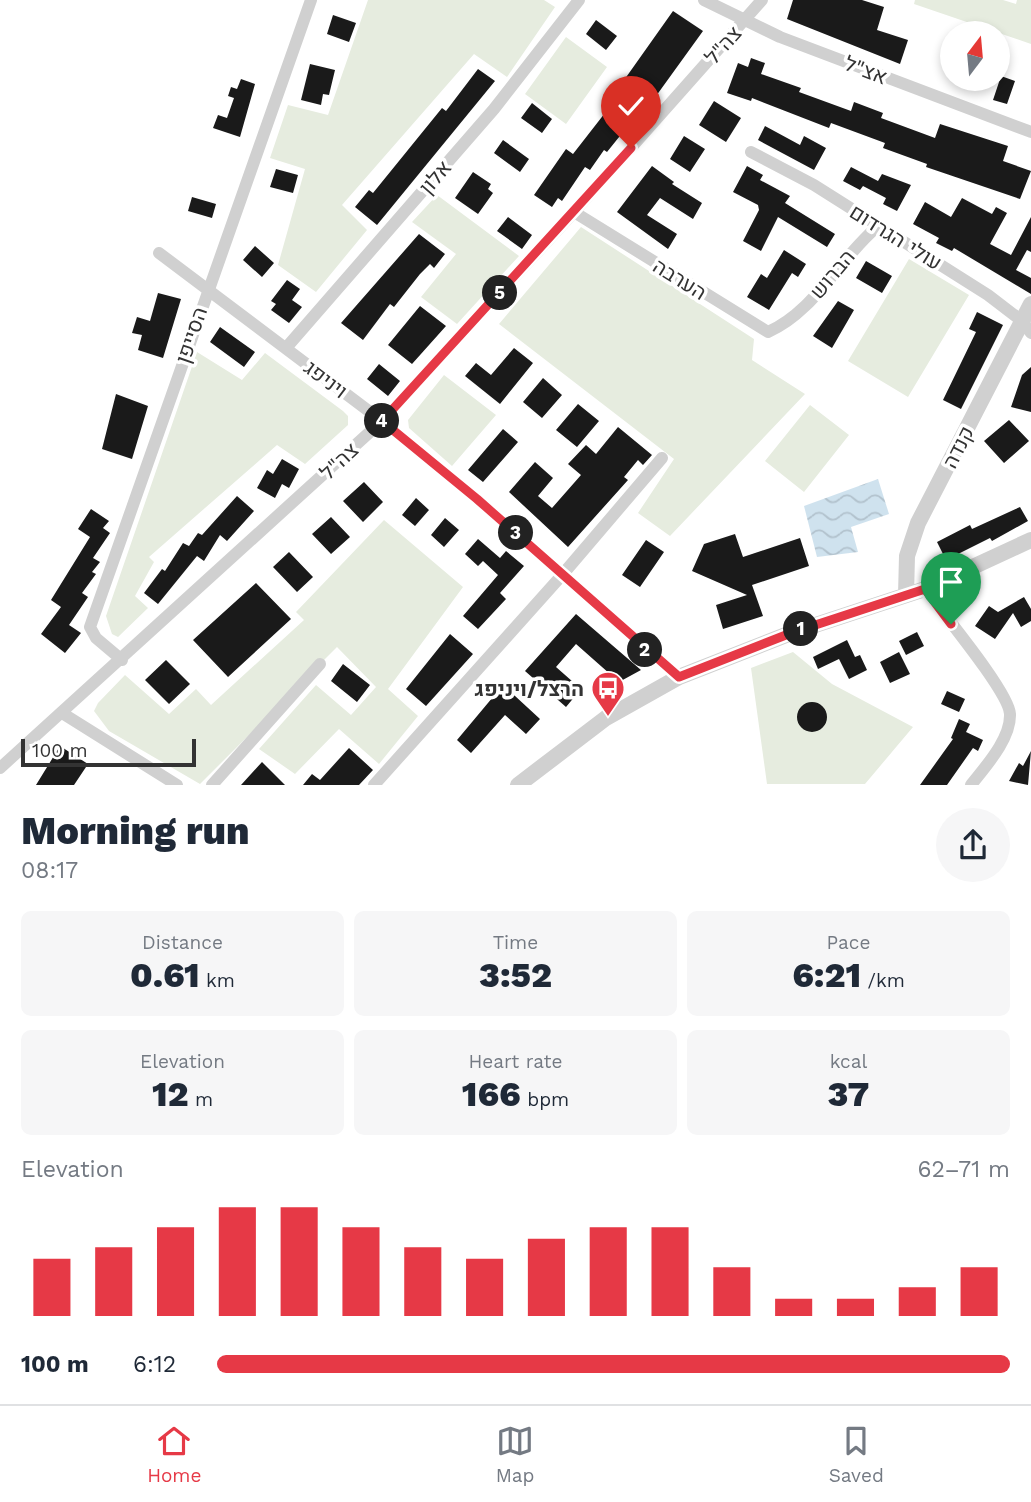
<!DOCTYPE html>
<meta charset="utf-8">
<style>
:root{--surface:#fff;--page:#f6f6f7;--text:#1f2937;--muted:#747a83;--line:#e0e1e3;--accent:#e63946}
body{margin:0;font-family:"Work Sans",Heebo,sans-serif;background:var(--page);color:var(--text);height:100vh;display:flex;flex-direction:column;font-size:26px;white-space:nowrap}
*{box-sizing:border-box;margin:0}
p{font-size:23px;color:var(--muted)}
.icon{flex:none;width:38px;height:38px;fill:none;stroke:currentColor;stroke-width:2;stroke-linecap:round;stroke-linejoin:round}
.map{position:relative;height:785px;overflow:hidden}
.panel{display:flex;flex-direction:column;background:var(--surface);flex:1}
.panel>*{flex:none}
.needle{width:46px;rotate:16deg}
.fabs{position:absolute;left:940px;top:21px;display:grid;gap:14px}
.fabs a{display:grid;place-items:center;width:70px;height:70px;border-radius:50%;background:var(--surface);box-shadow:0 4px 10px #0003;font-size:35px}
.scale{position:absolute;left:21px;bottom:18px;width:175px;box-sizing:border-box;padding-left:7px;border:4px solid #333;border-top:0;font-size:19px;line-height:24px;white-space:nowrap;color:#333;-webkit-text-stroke:5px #fff;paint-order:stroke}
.pin{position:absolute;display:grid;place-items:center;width:60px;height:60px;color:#fff;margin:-72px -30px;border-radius:50% 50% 50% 0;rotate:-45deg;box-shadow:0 0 7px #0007}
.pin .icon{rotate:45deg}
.km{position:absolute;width:35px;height:35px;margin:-18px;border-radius:50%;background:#222;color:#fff;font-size:19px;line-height:35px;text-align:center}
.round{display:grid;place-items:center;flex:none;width:74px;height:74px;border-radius:37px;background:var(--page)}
.headline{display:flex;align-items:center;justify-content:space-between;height:119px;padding:0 21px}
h1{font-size:38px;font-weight:800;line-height:52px}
.metrics{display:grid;grid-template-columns:repeat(3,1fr);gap:10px;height:119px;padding:7px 21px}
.metrics div{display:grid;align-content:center;border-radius:10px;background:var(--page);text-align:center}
.metrics b{font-size:35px;font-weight:800}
.metrics small{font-size:19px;font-weight:400}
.metrics p{font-size:19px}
.chart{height:196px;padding:14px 21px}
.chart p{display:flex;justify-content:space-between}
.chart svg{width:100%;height:126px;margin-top:7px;stroke:var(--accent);stroke-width:6}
ul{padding:0 21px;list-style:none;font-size:23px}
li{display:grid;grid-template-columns:112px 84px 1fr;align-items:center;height:52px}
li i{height:18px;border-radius:9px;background:var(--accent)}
.tabs{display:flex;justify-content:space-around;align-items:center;height:98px;border-top:2px solid var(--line);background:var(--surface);font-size:19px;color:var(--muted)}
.tabs a{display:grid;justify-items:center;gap:4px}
.tabs .on{color:var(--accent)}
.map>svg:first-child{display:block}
.green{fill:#e6ecdf}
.water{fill:url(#water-waves)}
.building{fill:#1a1a1a}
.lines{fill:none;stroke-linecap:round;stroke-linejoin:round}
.minor{stroke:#d0d0d0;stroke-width:12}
.tertiary{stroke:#d0d0d0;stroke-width:16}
.route-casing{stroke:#fff;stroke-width:14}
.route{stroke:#e63946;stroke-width:9}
.labels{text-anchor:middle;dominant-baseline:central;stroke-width:7;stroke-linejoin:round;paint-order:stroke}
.street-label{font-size:21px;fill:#333;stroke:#fff}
.poi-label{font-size:21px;font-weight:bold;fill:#333;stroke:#fff;text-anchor:end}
</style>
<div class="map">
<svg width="1031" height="785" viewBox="0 0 1031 785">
<defs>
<pattern id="water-waves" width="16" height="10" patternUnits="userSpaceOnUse" patternTransform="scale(1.75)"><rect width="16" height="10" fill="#cfe2ee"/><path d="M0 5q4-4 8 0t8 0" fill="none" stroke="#b2c2cd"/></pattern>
</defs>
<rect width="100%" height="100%" fill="#fff"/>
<path class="green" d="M368 0H544L555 7 507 77 474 54 342 205 367 230 316 292 278 265 305 169 270 158 288 105 328 115Z
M915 0H1003L1016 4 1017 0H1031V44L914 4Z
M566 37 607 67 566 124 525 94Z
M437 195 519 256 457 324 421 297 456 254 412 222Z
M581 227 754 339 752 360 805 394 670 536 638 513 674 459 499 324Z
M909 259 969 295 908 397 848 361Z
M197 352 242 380 265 353 343 411 348 416V425L305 464 277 445 149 557 154 562 135 596 148 608 118 637 112 634 106 616Z
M444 375 496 415 452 466 409 428 408 420Z
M810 405 849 435 804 492 765 461Z
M384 520 463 587 388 689 418 716 379 764 339 729 295 774 259 749 316 685 351 715 376 687 337 647 200 784 109 731 94 711 98 703 125 675 169 714 196 689 211 705 304 620 296 612Z
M793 652 832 684 913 727 865 784H767L751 668Z"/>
<path class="water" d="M878 479 889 514 851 527 858 552 817 557 804 506Z"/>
<path class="building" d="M793 0H862L884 7 877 30 908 40 900 64 787 19Z
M673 11 703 31 651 103 648 101 607 152 604 150 590 170 585 167 562 201 558 198 552 207 534 195 566 149 573 154 626 86 622 83Z
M333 15 356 23 349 42 327 34Z
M596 20 617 36 606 50 586 34Z
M751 58 765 63 761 74 801 88 799 92 851 111 854 102 883 113 881 118 935 138 940 124 1008 146 1003 161 1031 171 1020 199 926 167 927 164 883 148 885 143 831 123 829 128 752 98 751 101 727 93 738 63 748 67Z
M310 64 335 70 329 95 323 94 321 105 301 100Z
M478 69 495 81 377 225 355 207 369 190 373 193 442 108 446 111Z
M1001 76 1015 81 1007 104 993 100Z
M241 79 255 84 240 137 213 128 218 115 227 118 234 98 228 96 231 87 237 89Z
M714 101 741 118 726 142 699 125Z
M532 103 552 119 542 133 521 118Z
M765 126 800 145 804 136 826 148 814 170 758 140Z
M684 136 705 149 690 172 670 159Z
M503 140 529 159 520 172 494 153Z
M652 166 674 182 672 184 702 203 693 219 660 198 647 215 677 234 668 249 617 212Z
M747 166 763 175 760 180 790 196 785 203 835 234 827 247 778 217 761 251 743 241 759 210 758 205 733 192Z
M851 167 878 181 882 174 911 185 897 211 883 204 886 198 863 186 860 190 843 181Z
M276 169 298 175 293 193 270 187Z
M473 172 491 184 488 189 493 193 478 214 455 198Z
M192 197 216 204 212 218 188 211Z
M962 198 992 214 996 207 1007 213 990 244 1011 255 1031 217V252L1027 250 1016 270 1031 278V294L954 248 952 251 936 243 939 238 913 224 925 202 951 217Z
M508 217 532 235 522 249 497 231Z
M419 234 445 254 434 268 430 264 420 274 394 307 390 304 363 340 341 323Z
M255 246 274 263 262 277 243 260Z
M784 250 806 264 798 277 792 273 769 310 747 297 761 274 767 278Z
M866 261 892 276 882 293 856 278Z
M287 280 300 289 292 300 302 307 289 323 271 310 276 304 271 301Z
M158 293 181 299 163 358 138 350 142 335 132 333 137 317 150 321Z
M838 301 854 310 832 348 813 336Z
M420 306 446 326 412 364 388 345Z
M977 312 1003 325 961 409 943 400 976 332 969 329Z
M220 327 255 352 244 367 210 342Z
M514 348 533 363 500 404 465 376 476 363 491 375Z
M379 364 400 381 388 396 367 379Z
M1031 367V412L1011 407 1022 375Z
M543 378 562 395 542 418 523 402Z
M116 394 148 406 132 459 102 449Z
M578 404 599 421 577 447 556 430Z
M1009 420 1029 441 1004 463 984 441Z
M618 427 652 455 643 465 638 460 624 477 628 480 568 547 509 492 535 462 553 478 538 496 552 508 581 475 568 464 586 445 596 454Z
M503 429 518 442 483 482 468 470Z
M282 459 299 469 289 488 282 484 275 498 257 488 267 470 273 474Z
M364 482 383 502 363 522 343 501Z
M237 496 254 511 227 541 220 535 204 561 197 556 158 604 144 593 162 569 165 571 183 543 189 546 198 533 202 535Z
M416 498 429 510 415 526 402 515Z
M1020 507 1028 521 992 541 990 538 946 560 937 542 970 525 972 529Z
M91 509 109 521 103 528 110 533 93 558 100 562 92 572 96 574 82 593 88 597 69 625 81 633 65 653 41 634 61 607 51 600 90 537 78 529Z
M331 517 350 537 331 554 312 534Z
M445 518 459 530 444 547 431 535Z
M735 534 743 557 800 538 809 566 752 585 763 616 723 629 716 605 747 595 692 571 704 544Z
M478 539 500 558 506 551 524 566 500 593 506 599 478 629 463 616 498 575 483 561 478 566 465 554Z
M646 540 664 552 640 587 622 575Z
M289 552 313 577 297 592 273 567Z
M256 583 291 619 228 677 193 640Z
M1024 597 1031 609V621L1021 627 1013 613 995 639 975 626 989 606 998 612Z
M576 614 641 670 619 682 576 644 556 667 581 689 566 707 525 671Z
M917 632 924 646 906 655 899 641Z
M450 634 473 654 426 706 406 689Z
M847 640 855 657 860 655 867 670 849 679 839 659 818 669 813 657Z
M899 652 910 674 890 683 880 662Z
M166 660 190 684 169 704 145 680Z
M343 664 370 685 357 702 331 681Z
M503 685 540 719 526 734 505 715 471 753 457 740Z
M947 691 965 699 959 712 941 704Z
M797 717a15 15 0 1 1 30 0a15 15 0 1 1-30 0Z
M959 719 970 724 966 732 983 740 978 751 973 748 947 785H920L953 739 951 738Z
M60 746 88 764 74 785H36Z
M349 748 373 770 359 785H303L312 774 320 780Z
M1031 751 1028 785 1009 781 1019 763 1023 766Z
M262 762 285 785H241Z"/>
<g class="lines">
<path class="minor" d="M704 0 780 37 1031 132
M751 152 814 185 988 295 1022 321 1031 333
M574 212 768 332C814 312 839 259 877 227
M159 253 382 421 477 499 679 677
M286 348 494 109 579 0
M925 589C941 611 1009 692 1010 714 1011 739 985 767 971 785
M122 660 96 638 90 627 311 0
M62 713 177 785
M0 768 382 421 574 212 762 0
M212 785 320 664
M374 785 563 574 662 458"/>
<path class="tertiary" d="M906 595 907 556 918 523 1031 304
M518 785 606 718 679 677 791 633 925 589 1031 540"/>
</g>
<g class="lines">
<defs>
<path id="route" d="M631 148 382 421 477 499 679 677 791 633 925 589 951 624"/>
</defs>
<use href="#route" class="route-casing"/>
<use href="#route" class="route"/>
</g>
<defs>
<symbol id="bus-pin" viewBox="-11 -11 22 30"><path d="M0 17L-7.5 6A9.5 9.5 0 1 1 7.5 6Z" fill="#e63946" stroke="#fff"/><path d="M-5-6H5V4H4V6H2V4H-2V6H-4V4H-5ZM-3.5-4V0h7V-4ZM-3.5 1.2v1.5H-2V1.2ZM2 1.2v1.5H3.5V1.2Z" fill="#fff"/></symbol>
</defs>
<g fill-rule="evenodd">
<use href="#bus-pin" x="589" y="669" width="38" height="52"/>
</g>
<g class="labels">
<g class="street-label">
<text transform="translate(723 45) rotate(-48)">צה"ל</text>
<text transform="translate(866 70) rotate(21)">אצ"ל</text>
<text transform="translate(435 177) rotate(-49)">אלון</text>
<text transform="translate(896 237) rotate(32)">עולי הגרדום</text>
<text transform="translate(832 274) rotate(-50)">הברוש</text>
<text transform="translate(680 279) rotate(32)">הערבה</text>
<text transform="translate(191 335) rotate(-71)">הסייפן</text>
<text transform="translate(326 379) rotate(37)">ויניפג</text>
<text transform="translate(958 447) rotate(-63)">קנדה</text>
<text transform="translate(339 461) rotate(-43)">צה"ל</text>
</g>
<g class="poi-label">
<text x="584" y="688">הרצל/ויניפג</text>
</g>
</g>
</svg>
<div class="fabs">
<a><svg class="needle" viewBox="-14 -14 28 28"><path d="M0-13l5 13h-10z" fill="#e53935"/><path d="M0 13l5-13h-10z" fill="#747a83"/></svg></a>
</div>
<div class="scale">100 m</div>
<div class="pin" style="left:951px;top:624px;background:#1e9e55"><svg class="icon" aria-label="arrive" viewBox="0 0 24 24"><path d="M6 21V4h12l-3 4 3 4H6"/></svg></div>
<div class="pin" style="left:631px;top:148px;background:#d93025"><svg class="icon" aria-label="check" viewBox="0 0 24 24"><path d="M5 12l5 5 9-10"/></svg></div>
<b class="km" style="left:801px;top:629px">1</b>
<b class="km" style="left:645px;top:650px">2</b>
<b class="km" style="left:516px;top:533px">3</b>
<b class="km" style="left:382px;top:421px">4</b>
<b class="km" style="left:500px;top:293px">5</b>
</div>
<section class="panel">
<div class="headline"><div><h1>Morning run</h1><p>08:17</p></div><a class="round"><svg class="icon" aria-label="share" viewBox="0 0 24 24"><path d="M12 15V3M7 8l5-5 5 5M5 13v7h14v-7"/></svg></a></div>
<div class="metrics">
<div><p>Distance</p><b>0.61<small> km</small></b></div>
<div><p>Time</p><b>3:52</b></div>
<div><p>Pace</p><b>6:21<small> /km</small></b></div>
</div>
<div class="metrics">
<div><p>Elevation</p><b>12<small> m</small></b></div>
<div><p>Heart rate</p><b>166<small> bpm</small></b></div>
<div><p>kcal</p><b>37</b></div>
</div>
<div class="chart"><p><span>Elevation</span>62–71 m</p>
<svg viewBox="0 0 160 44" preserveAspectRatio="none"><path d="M5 44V24M15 44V20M25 44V13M35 44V6M45 44V6M55 44V13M65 44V20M75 44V24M85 44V17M95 44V13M105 44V13M115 44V27M125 44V38M135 44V38M145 44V34M155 44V27"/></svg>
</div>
<ul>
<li><b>100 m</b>6:12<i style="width:100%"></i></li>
</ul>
</section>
<nav class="tabs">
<a class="on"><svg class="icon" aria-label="home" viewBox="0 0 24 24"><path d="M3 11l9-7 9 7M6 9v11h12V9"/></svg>Home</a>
<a><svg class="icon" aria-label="map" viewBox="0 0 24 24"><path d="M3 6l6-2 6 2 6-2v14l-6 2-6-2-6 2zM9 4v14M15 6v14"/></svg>Map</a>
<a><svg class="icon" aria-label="saved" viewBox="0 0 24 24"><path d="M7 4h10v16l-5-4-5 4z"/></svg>Saved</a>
</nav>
